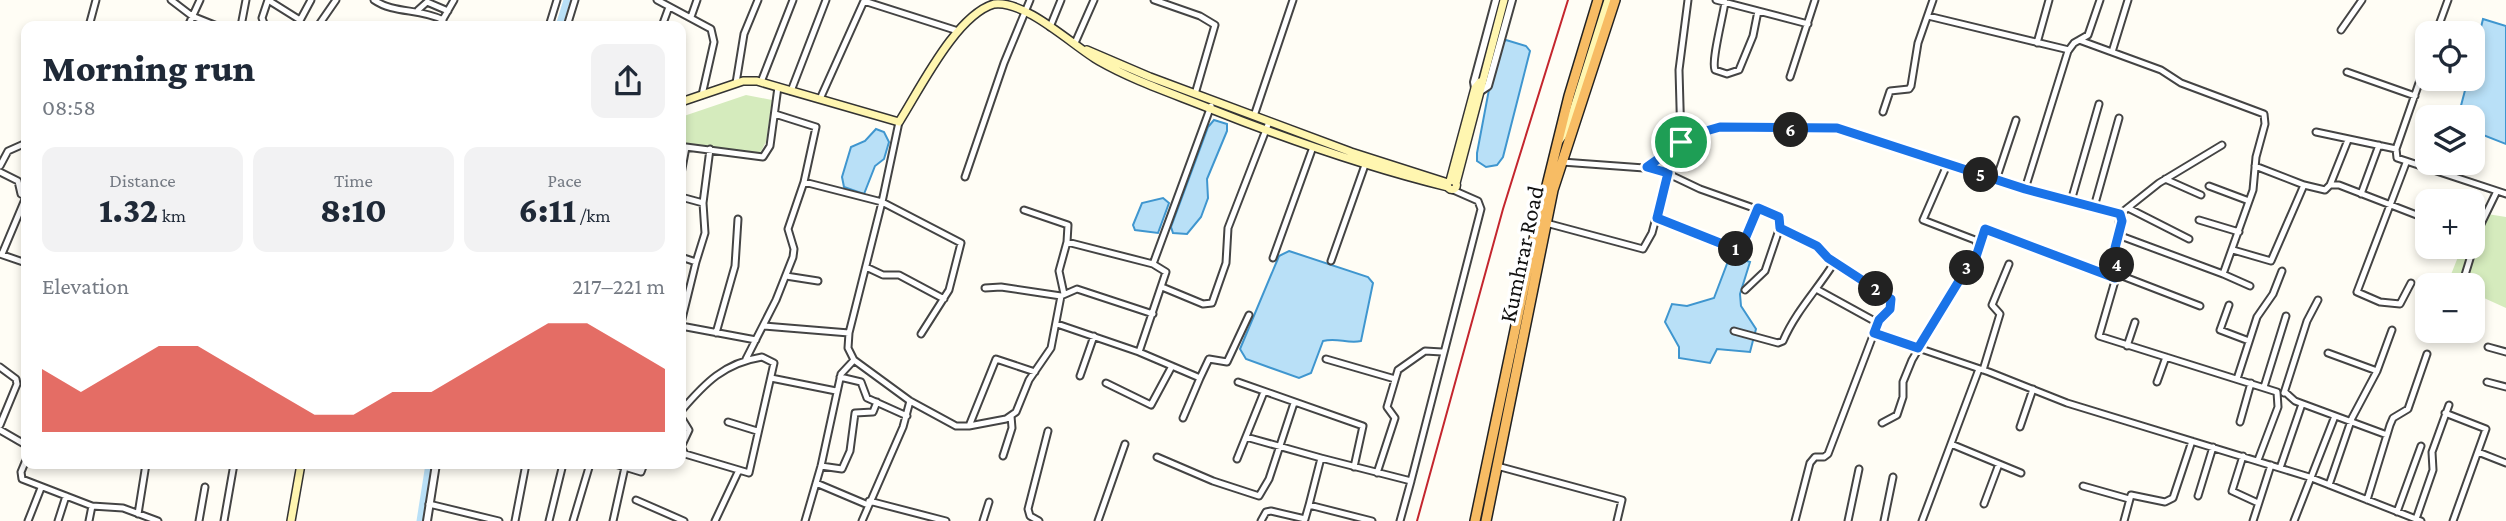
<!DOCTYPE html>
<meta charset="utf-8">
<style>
:root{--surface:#fff;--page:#f2f2f3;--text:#1f2937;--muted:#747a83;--accent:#d93025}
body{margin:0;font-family:"Crimson Pro",serif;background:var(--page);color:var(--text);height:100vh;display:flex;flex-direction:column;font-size:26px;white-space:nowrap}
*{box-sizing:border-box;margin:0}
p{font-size:23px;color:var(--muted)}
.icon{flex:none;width:38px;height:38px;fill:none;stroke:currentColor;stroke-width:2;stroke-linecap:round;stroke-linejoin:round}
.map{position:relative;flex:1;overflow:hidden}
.drawer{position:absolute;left:21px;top:21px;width:665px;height:448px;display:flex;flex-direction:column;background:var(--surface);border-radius:14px;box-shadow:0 4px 10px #0003}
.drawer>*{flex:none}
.buttons{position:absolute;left:2415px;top:21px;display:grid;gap:14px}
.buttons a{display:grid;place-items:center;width:70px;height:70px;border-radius:14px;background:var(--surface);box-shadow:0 4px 10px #0003;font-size:35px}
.pin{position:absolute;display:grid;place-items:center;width:60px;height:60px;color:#fff;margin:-30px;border:4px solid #fff;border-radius:50%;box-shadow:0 2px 7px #0007}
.km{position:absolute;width:35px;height:35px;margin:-18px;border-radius:50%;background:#222;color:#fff;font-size:19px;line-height:35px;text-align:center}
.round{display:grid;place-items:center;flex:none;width:74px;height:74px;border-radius:14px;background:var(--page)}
.headline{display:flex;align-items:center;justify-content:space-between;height:119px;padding:0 21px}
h1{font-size:38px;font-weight:800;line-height:52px}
.metrics{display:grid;grid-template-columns:repeat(3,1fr);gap:10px;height:119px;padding:7px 21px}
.metrics div{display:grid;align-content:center;border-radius:14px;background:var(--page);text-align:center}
.metrics b{font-size:35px;font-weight:800}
.metrics small{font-size:19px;font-weight:400}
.metrics p{font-size:19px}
.chart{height:196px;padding:14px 21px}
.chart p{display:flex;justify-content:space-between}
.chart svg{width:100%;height:126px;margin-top:7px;fill:var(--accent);opacity:.7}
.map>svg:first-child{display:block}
.green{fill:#d5ebbd}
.water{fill:#b9e0f7;stroke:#3f96cf;stroke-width:2}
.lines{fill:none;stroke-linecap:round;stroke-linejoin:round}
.canal{stroke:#b9e0f7;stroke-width:7}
.minor-casing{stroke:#444;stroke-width:9}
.tertiary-casing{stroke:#444;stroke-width:10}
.secondary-casing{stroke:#333;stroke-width:10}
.trunk-casing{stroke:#222;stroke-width:12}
.minor{stroke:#fff;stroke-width:5}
.tertiary{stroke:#fff;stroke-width:6}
.secondary{stroke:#fff6b0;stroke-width:7}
.trunk{stroke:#f7bc64;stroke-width:9}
.rail{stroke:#c4262e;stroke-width:2}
.route-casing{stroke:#fff;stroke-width:14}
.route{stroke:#1a73e8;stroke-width:9}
.labels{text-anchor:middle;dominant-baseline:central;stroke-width:7;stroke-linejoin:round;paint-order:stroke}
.street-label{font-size:24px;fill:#111;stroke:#fff}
</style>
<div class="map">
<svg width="2506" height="521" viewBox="0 0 2506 521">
<rect width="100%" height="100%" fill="#fffdf5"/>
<path class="green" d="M746 95 772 100 766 142 760 153 681 143V117Z
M2475 212 2506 217V308L2473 293V285L2448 282 2462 247H2473Z"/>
<path class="water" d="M2483 19 2506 26V144L2473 131V117H2458L2468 79H2473V60Z
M1506 40 1526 46 1530 51 1503 157 1497 165 1486 167 1477 161V153L1497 47Z
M1214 120 1227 124V131L1207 179 1208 198 1201 217 1187 234 1173 233 1171 227 1208 127Z
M876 129 884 132 889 142 884 159 875 166 864 194 844 187 842 177 851 147 865 141Z
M1163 198 1169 203 1158 233 1135 230 1133 225 1142 203Z
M1289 251 1368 277 1373 283 1361 341C1347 344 1337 337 1323 341L1311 373 1299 378 1246 359 1240 349 1279 256Z
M1730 256 1750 262 1740 294 1741 306 1756 329 1750 352 1717 349 1710 363 1679 358V347L1665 322 1672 304 1687 306 1714 298Z"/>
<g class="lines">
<path class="canal" d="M559 26 567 0
M420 521 429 464"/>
<defs>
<path id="minor" d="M171 0 192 16 217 26
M268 0 300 20
M374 0C394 14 419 8 443 20
M657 0 711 29 714 42 702 95
M1154 0 1200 16 1215 25 1195 94
M1716 0 1808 24
M1725 2C1723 17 1711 61 1715 70L1727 74 1739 70 1753 36 1758 11
M418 10 427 2 448 11
M1928 16 2069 50
M691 17 697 0
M89 26 96 0
M188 26 200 0
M241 26 246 0
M265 26 262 18 268 0
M297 26 311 0
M318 26 336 0
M439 26 454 0
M549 26 557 0
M567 26 575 0
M662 26 669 7
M1050 27 1061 0
M2341 30 2362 0
M2436 33 2448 0
M1075 43 1094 0
M2037 43 2049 0
M2112 52 2128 0
M2427 60 2396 149 2397 158 2506 194
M2347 72 2415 96
M1790 77 1815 0
M761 82 793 0
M736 83 744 34 758 0
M791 91 826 0
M820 99 864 1 958 31
M1883 112 1890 91 1909 89 1911 86 1918 43 1933 0
M1254 116 1293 0
M899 122 882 202 849 333 848 348 854 360 910 401 956 426H969L1006 419 1016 412 1029 380 1051 348 1061 296
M2316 132 2396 149
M1681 142 1679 70 1688 0
M681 147H686L681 174
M686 147 763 157 770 146 778 87
M1562 162 1658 169 1700 189 1779 217 1781 224 1765 271 1745 290
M2406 163 2357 292 2380 302 2400 304 2411 283
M0 166 8 151 26 143
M1647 167 1686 138 1711 128 1831 127 2025 189 2120 214 2118 235 2223 274 2253 190 2256 157 2265 124 2264 114 2181 83 2161 70 2079 40
M0 172 18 181 21 194 26 197 2 254
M965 177 1004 63 1030 0
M2165 179 2201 195
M1996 180 2016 120
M804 182 882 202 961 243 949 290 921 334
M2304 185 2325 190 2330 185H2339L2427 219
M2330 185 2348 140
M2209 186 2249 201
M2025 189 2068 51 2074 43 2088 35 2100 0
M2361 194 2379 145
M681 197 703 203 710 149
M2071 201 2099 104
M2094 207 2119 118
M2128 208 2189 239
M1024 210 1068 225 1067 242
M2120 214 2159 183 2222 145
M1657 218 1735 249 1745 239 1758 208
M2199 220 2239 232
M1546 223 1643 249 1652 233 1668 173
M1780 228 1817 246 1827 258 1891 299 1890 309 1879 320 1874 333 1989 372 2067 403 2309 477 2421 521
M2118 235 2114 248 2117 274 2099 336 2277 392 2278 407 2258 460
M1978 243 1983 232 1988 229 2115 278
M2233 250 2271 261 2304 185 2255 166
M0 254 26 263
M681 257 696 262 681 323
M1273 258 1313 147
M1331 261 1365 165
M696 262 705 233 703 203
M1153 264 1211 106
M866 267 883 275H899L944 299
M2117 274 2200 306
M2223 274 2250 286
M2465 275 2480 226 2497 191
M786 276 818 281
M1162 287 1203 304 1212 303 1226 263 1228 228 1269 122
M985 288 1001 287 1061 296 1077 289 1153 314
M1818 290 1878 323
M2229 305 2220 330 2249 341
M1057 324 1139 352 1166 272 1153 264 1067 242 1059 271 1064 294
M681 326 756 340
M764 326 849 333
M1734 331 1778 343 1783 341C1796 311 1817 290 1834 263
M716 333 735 266 738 219
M2127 346 2135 322
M2488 347 2506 352
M1139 352 1200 378 1183 418
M2328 353 2377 371
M746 359 776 300 793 257 794 249 788 229 804 182 816 127 775 114
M1326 359 1395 379
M0 367 16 379 17 384 0 425
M1983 370 2000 314 1992 305 2009 264
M1080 376 1094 336
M840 377 861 382 867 398 907 416
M771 378 836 391
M1200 378 1209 359 1227 362 1249 315
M2237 379 2257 317 2273 294 2282 271
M1238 382 1363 426 1354 467
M2157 382 2166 357
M2487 382 2506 387
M1106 383 1151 405 1172 366
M2264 387 2286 316
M2285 392 2295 401 2387 435
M2284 393 2307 321 2318 300
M681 411C705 383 724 363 762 357L774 363 749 473 685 454 681 447 689 430 681 417
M2445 413 2486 429 2453 521
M728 422 757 431
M2240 422 2251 383
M1882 423 1897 415 1903 397V382L1912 360 1965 271 1975 260 1979 247 1975 240 1923 220 1947 165
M969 426 996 359 1035 372
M2020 427 2033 389
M0 430 26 445
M1246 437 1321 458
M1951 444 2021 473
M2478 452 2506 463
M1003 456 1012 428 1011 416
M2243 456 2232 491 2258 503
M1157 457 1213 481 1259 496 1269 479 1294 403
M1237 459 1264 392
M26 460 21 472 22 479 92 506 123 508 158 521
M615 464 641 472 644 464
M821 466 842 469 850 451 855 413 873 412 877 402
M1497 466 1622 500 1617 521
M2280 468 2302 404
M1377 473 1395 418 1387 407 1398 370 1425 351 1442 352
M1411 481 1481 209 1478 201 1453 190
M816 483 868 505
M2329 485 2352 418 2377 371 2392 330
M2083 486 2129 499
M2198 496 2213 447
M636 500 684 521
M2367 500 2390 425 2393 418 2408 409 2427 354
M869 501 946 521
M429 504 499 521
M1984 504 1999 464
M1309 505 1321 458 1411 481 1400 521
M2397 512 2421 446
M138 514 146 464
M2416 519 2433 470 2432 452 2449 405
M28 521 41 488
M58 521 66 496
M89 521 92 506
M199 521 205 487
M224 521 234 464
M515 521 526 464
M549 521 563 464
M573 521 590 464
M613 521 625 467
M715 521 739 470
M805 521 821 466 841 374 854 360
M862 521 903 427 910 401
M983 521 989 502
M1039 521 1030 516 1028 509 1048 431
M1098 521 1125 444
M1261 521 1266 512 1271 511 1305 519 1309 505 1372 521
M1795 521 1810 463 1815 457H1824L1828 454 1874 333
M1848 521 1859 469
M1884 521 1893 477
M1922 521 1979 369
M2124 521 2131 495 2165 502 2173 498 2192 441
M2253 521 2271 465
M2294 521 2335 416"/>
<path id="tertiary" d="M1475 88 1474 82 1496 0
M1482 90 1488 86 1512 0
M427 521 436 464"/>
<path id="secondary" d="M1087 50 1150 77 1351 152 1448 183
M681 102 743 81H757L899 122C920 89 956 15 994 4 1026 0 1073 46 1099 61 1134 81 1174 94 1211 109 1289 140 1367 167 1448 187
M1559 141 1567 130 1608 0
M1447.5 185a4.5 4.5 0 1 1 9 0a4.5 4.5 0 1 1-9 0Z
M1450 181 1475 88 1480 82
M1456 183 1504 0
M291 521 301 464"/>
<path id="trunk" d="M1475 521 1536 230 1569 96 1598 0
M1486 521 1553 190 1615 0"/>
</defs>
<use href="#minor" class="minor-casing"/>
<use href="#tertiary" class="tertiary-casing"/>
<use href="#secondary" class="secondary-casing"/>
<use href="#trunk" class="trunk-casing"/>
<use href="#minor" class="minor"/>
<use href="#tertiary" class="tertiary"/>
<use href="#secondary" class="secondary"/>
<use href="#trunk" class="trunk"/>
<path class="rail" d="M1417 521 1503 209 1568 0"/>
</g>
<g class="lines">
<defs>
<path id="route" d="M1720 127 1837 128 2025 189 2120 214 2122 221 2115 248V278L1985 229 1975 260 1965 271 1918 348 1874 333 1879 320 1890 309 1891 299 1828 258 1817 246 1780 228 1779 217 1758 208 1745 239 1735 249 1657 218 1668 173 1647 167 1692 135Z"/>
</defs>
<use href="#route" class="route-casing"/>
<use href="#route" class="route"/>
</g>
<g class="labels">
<g class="street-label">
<text transform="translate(1521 254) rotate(-78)">Kumhrar Road</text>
</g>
</g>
</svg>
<div class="buttons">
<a><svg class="icon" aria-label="locate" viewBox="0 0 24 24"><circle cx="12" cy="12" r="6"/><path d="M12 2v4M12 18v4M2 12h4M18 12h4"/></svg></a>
<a><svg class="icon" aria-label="layers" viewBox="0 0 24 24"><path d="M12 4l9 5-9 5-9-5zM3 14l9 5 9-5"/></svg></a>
<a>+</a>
<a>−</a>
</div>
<div class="pin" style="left:1681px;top:142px;background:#1e9e55"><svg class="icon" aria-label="arrive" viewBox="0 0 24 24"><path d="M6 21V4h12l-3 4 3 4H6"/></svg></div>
<b class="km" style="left:1736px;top:249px">1</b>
<b class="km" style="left:1876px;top:289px">2</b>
<b class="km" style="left:1967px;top:268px">3</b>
<b class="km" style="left:2117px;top:265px">4</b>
<b class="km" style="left:1981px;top:175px">5</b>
<b class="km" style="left:1791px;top:130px">6</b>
<section class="drawer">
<div class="headline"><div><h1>Morning run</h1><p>08:58</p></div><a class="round"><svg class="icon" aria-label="share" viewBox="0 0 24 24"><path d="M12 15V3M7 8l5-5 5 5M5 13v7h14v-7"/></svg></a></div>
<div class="metrics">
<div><p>Distance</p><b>1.32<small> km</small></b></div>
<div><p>Time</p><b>8:10</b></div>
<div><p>Pace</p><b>6:11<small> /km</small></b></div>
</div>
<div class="chart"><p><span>Elevation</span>217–221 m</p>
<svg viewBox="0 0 160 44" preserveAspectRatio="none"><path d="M0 44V22L10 30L20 22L30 14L40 14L50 22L60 30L70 38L80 38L90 30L100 30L110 22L120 14L130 6L140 6L150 14L160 22V44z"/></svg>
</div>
</section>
</div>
